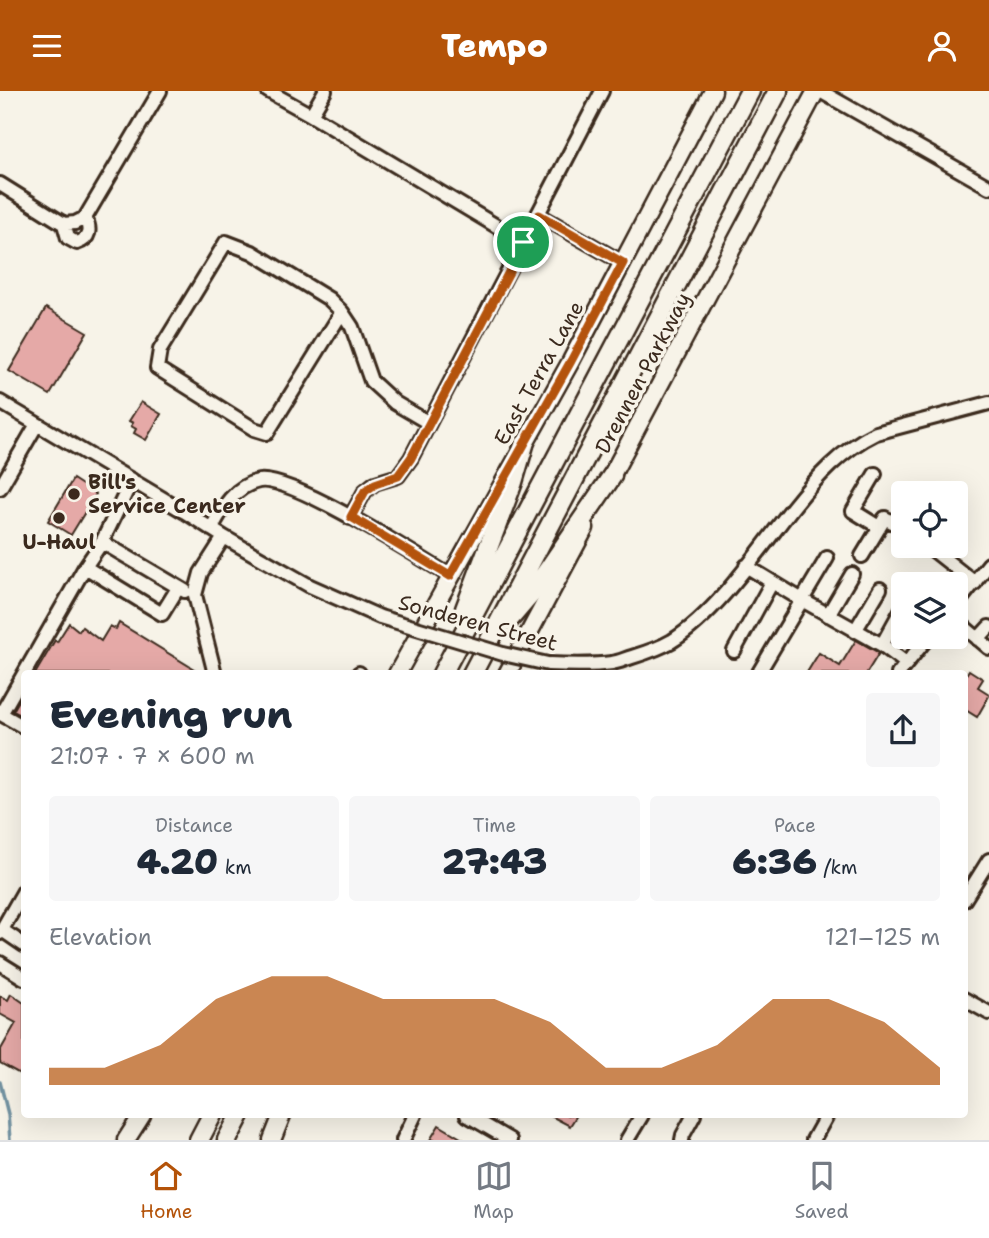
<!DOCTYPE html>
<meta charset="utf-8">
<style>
:root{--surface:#fff;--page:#f6f6f7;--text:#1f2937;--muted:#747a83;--line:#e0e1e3;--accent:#b45309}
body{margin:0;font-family:"Shantell Sans",sans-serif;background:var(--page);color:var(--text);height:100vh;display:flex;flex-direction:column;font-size:26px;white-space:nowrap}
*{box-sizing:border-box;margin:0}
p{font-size:23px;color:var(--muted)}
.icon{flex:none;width:38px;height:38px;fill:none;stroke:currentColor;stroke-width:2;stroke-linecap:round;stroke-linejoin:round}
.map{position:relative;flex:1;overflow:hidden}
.panel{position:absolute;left:21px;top:579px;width:947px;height:448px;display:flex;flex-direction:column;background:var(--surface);border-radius:7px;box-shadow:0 7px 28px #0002}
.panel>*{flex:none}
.fabs{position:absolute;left:891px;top:390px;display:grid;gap:14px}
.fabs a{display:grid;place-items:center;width:77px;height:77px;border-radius:7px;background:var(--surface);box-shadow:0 7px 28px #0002;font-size:35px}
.pin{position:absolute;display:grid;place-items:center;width:60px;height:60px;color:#fff;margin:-30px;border:4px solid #fff;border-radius:50%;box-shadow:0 2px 7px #0007}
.round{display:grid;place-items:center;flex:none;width:74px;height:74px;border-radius:7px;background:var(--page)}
.summary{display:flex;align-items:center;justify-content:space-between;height:119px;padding:0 28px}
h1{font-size:38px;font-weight:800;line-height:52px}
.stats{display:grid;grid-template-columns:repeat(3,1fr);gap:10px;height:119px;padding:7px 28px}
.stats div{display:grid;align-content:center;border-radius:7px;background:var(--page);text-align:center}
.stats b{font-size:35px;font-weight:800}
.stats small{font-size:19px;font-weight:400}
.stats p{font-size:19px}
.chart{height:196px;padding:14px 28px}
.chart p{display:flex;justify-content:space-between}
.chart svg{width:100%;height:126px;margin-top:7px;fill:var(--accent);opacity:.7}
header{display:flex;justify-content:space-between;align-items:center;height:91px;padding:0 28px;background:var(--accent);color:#fff;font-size:32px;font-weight:800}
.menu{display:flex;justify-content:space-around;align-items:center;height:98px;border-top:2px solid var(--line);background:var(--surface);font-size:19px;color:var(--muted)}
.menu a{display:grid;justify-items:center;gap:4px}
.menu .selected{color:var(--accent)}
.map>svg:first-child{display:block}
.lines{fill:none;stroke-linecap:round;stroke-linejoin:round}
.stream{stroke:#7392a1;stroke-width:3.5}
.building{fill:#e5a9a7;stroke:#3b2a1e;stroke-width:2}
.minor-casing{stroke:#3b2a1e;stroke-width:18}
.major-casing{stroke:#3b2a1e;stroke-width:21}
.highway-casing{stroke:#3b2a1e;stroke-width:23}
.minor{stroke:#f7f3e8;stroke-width:12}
.major{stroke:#f7f3e8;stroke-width:16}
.highway{stroke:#f7f3e8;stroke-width:18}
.minor-bridge-casing{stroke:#3b2a1e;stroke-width:18;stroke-linecap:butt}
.minor-bridge{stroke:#f7f3e8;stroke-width:12}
.route-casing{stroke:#fff;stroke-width:14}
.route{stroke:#b45309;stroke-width:9}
.poi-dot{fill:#3b2a1e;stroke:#f7f3e8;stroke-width:2.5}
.labels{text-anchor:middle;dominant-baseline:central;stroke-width:7;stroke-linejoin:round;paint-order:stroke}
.street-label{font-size:21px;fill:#3b2a1e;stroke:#f7f3e8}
.poi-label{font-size:21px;font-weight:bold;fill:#3b2a1e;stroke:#f7f3e8;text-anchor:start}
</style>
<header><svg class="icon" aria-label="menu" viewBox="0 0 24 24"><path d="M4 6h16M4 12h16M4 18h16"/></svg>Tempo<svg class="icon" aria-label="person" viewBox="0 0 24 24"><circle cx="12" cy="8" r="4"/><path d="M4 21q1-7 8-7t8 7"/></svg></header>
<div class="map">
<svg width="989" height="1049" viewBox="0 0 989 1049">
<rect width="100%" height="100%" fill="#f7f3e8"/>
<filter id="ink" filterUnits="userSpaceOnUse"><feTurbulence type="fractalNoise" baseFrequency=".0143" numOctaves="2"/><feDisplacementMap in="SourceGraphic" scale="14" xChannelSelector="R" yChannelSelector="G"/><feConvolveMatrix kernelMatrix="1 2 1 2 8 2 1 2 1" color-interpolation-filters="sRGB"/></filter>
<g filter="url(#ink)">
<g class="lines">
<path class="stream" d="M0 991 8 1023 10 1049"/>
</g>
<path class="building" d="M46 217 87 241 50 304 9 280Z
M141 311 161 323 146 349 134 342 136 338 131 335 133 332 129 330Z
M73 388 96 403 71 444 48 430Z
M69 532 79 540 82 536 101 550 110 535 116 538 119 532 202 583H35L55 549 57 551Z
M856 549 879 562 866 583H806L819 562 840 575Z
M969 579 983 588 978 596 989 603V605L977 626 964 618V587Z
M24 600V626L13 620Z
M11 903 24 912V975L20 983 0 972V960L16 932 0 923V905L8 909Z
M549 1024H577L570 1035Z
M439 1034 464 1049H430Z"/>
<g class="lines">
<defs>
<path id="minor" d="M268 0 311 24 523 151
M820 0 989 96
M311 24 325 0
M0 93 64 133 75 132 85 127 160 0
M539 124 623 172
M64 133 68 147 77 152C90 148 91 138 85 127
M226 151 252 161 329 208 342 221 267 342 254 338 157 277 160 259Z
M342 221 352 236 371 290 395 312 429 332
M0 311 185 421 224 446 310 495 380 526
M875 383 853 420 879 436
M0 397 37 333
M350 427 365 400 375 392 398 385 411 367 602 0
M211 438C222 418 234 395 259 390 291 384 417 465 450 485
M102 451 185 500
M928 455 975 492
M862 465 885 427 903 437
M746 475 802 509 827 467
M85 476 162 523 178 497
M956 514 989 473
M828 524 852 483
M956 529 989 557
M855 540 880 498
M978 548 989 536
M882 554 903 516
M734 560 772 491
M548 573C569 574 590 575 612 572 619 571 625 568 632 566 645 562 660 557 672 550 717 522 760 458 793 416 816 387 841 359 876 342L989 312
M215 583 195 504 201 482 224 446
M359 583V582
M758 583 802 509 882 554 906 572
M898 583 928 546
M24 636 1 623 85 476 102 451 132 389
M964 809 989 769
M2 839 24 854
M0 842 24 800
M0 872 24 887
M964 908 989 922
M467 1024 510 1049
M403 1049 415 1024
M627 1049 642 1024
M682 1049 683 1044 694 1024
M813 1049 827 1024"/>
<path id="major" d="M606 395 816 0
M397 583 571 270 713 0
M507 583 585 437
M126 1049 142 1024
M272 1049 282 1024"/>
<path id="highway" d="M465 518 513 391 524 354
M508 530 532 502 612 385
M442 583 750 0
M472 583 778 0
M199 1049 212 1024
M227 1049 240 1024"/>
</defs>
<use href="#minor" class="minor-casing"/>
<use href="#major" class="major-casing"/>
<use href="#highway" class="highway-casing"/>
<use href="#minor" class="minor"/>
<use href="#major" class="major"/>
<use href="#highway" class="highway"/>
<defs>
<path id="minor-bridge" d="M380 526 503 563 548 573"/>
</defs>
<use href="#minor-bridge" class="minor-bridge-casing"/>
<use href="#minor-bridge" class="minor-bridge"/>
</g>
</g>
<g class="lines" filter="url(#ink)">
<defs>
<path id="route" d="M539 124 623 172 571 270 450 485 351 426 365 400 375 393 398 385 411 367Z"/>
</defs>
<use href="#route" class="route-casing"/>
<use href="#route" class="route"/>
</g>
<g class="poi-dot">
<circle cx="74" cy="403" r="7"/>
<circle cx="59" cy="427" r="7"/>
</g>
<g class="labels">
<g class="street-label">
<text transform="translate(539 282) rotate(-61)">East Terra Lane</text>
<text transform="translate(643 282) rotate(-62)">Drennen Parkway</text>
<text transform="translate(478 532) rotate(15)">Sonderen Street</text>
</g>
<g class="poi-label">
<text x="88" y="391">Bill's<tspan x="88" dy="24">Service Center</tspan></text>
<text x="59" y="451" text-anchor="middle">U-Haul</text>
</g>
</g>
</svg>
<div class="fabs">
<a><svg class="icon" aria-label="locate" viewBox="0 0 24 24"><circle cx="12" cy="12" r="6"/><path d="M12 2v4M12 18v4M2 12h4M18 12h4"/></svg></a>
<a><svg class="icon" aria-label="layers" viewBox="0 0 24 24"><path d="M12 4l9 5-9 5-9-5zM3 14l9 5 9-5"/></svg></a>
</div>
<div class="pin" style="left:523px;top:151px;background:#1e9e55"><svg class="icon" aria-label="arrive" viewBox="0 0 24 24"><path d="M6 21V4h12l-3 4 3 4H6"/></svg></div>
<section class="panel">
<div class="summary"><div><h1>Evening run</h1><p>21:07 · 7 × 600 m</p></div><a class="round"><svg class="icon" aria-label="share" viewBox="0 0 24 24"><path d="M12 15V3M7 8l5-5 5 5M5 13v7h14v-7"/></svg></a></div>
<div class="stats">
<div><p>Distance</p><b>4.20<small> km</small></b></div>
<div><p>Time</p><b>27:43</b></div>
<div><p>Pace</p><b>6:36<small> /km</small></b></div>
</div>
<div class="chart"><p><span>Elevation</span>121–125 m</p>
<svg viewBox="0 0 160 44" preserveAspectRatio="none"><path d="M0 44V38L10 38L20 30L30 14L40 6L50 6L60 14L70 14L80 14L90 22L100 38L110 38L120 30L130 14L140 14L150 22L160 38V44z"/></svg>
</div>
</section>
</div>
<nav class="menu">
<a class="selected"><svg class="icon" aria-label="home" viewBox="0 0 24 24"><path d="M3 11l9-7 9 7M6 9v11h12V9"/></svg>Home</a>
<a><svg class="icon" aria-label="map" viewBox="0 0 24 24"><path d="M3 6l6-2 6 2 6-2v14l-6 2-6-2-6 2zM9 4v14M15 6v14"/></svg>Map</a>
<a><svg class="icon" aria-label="saved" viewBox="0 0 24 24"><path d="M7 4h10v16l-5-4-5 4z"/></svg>Saved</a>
</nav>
